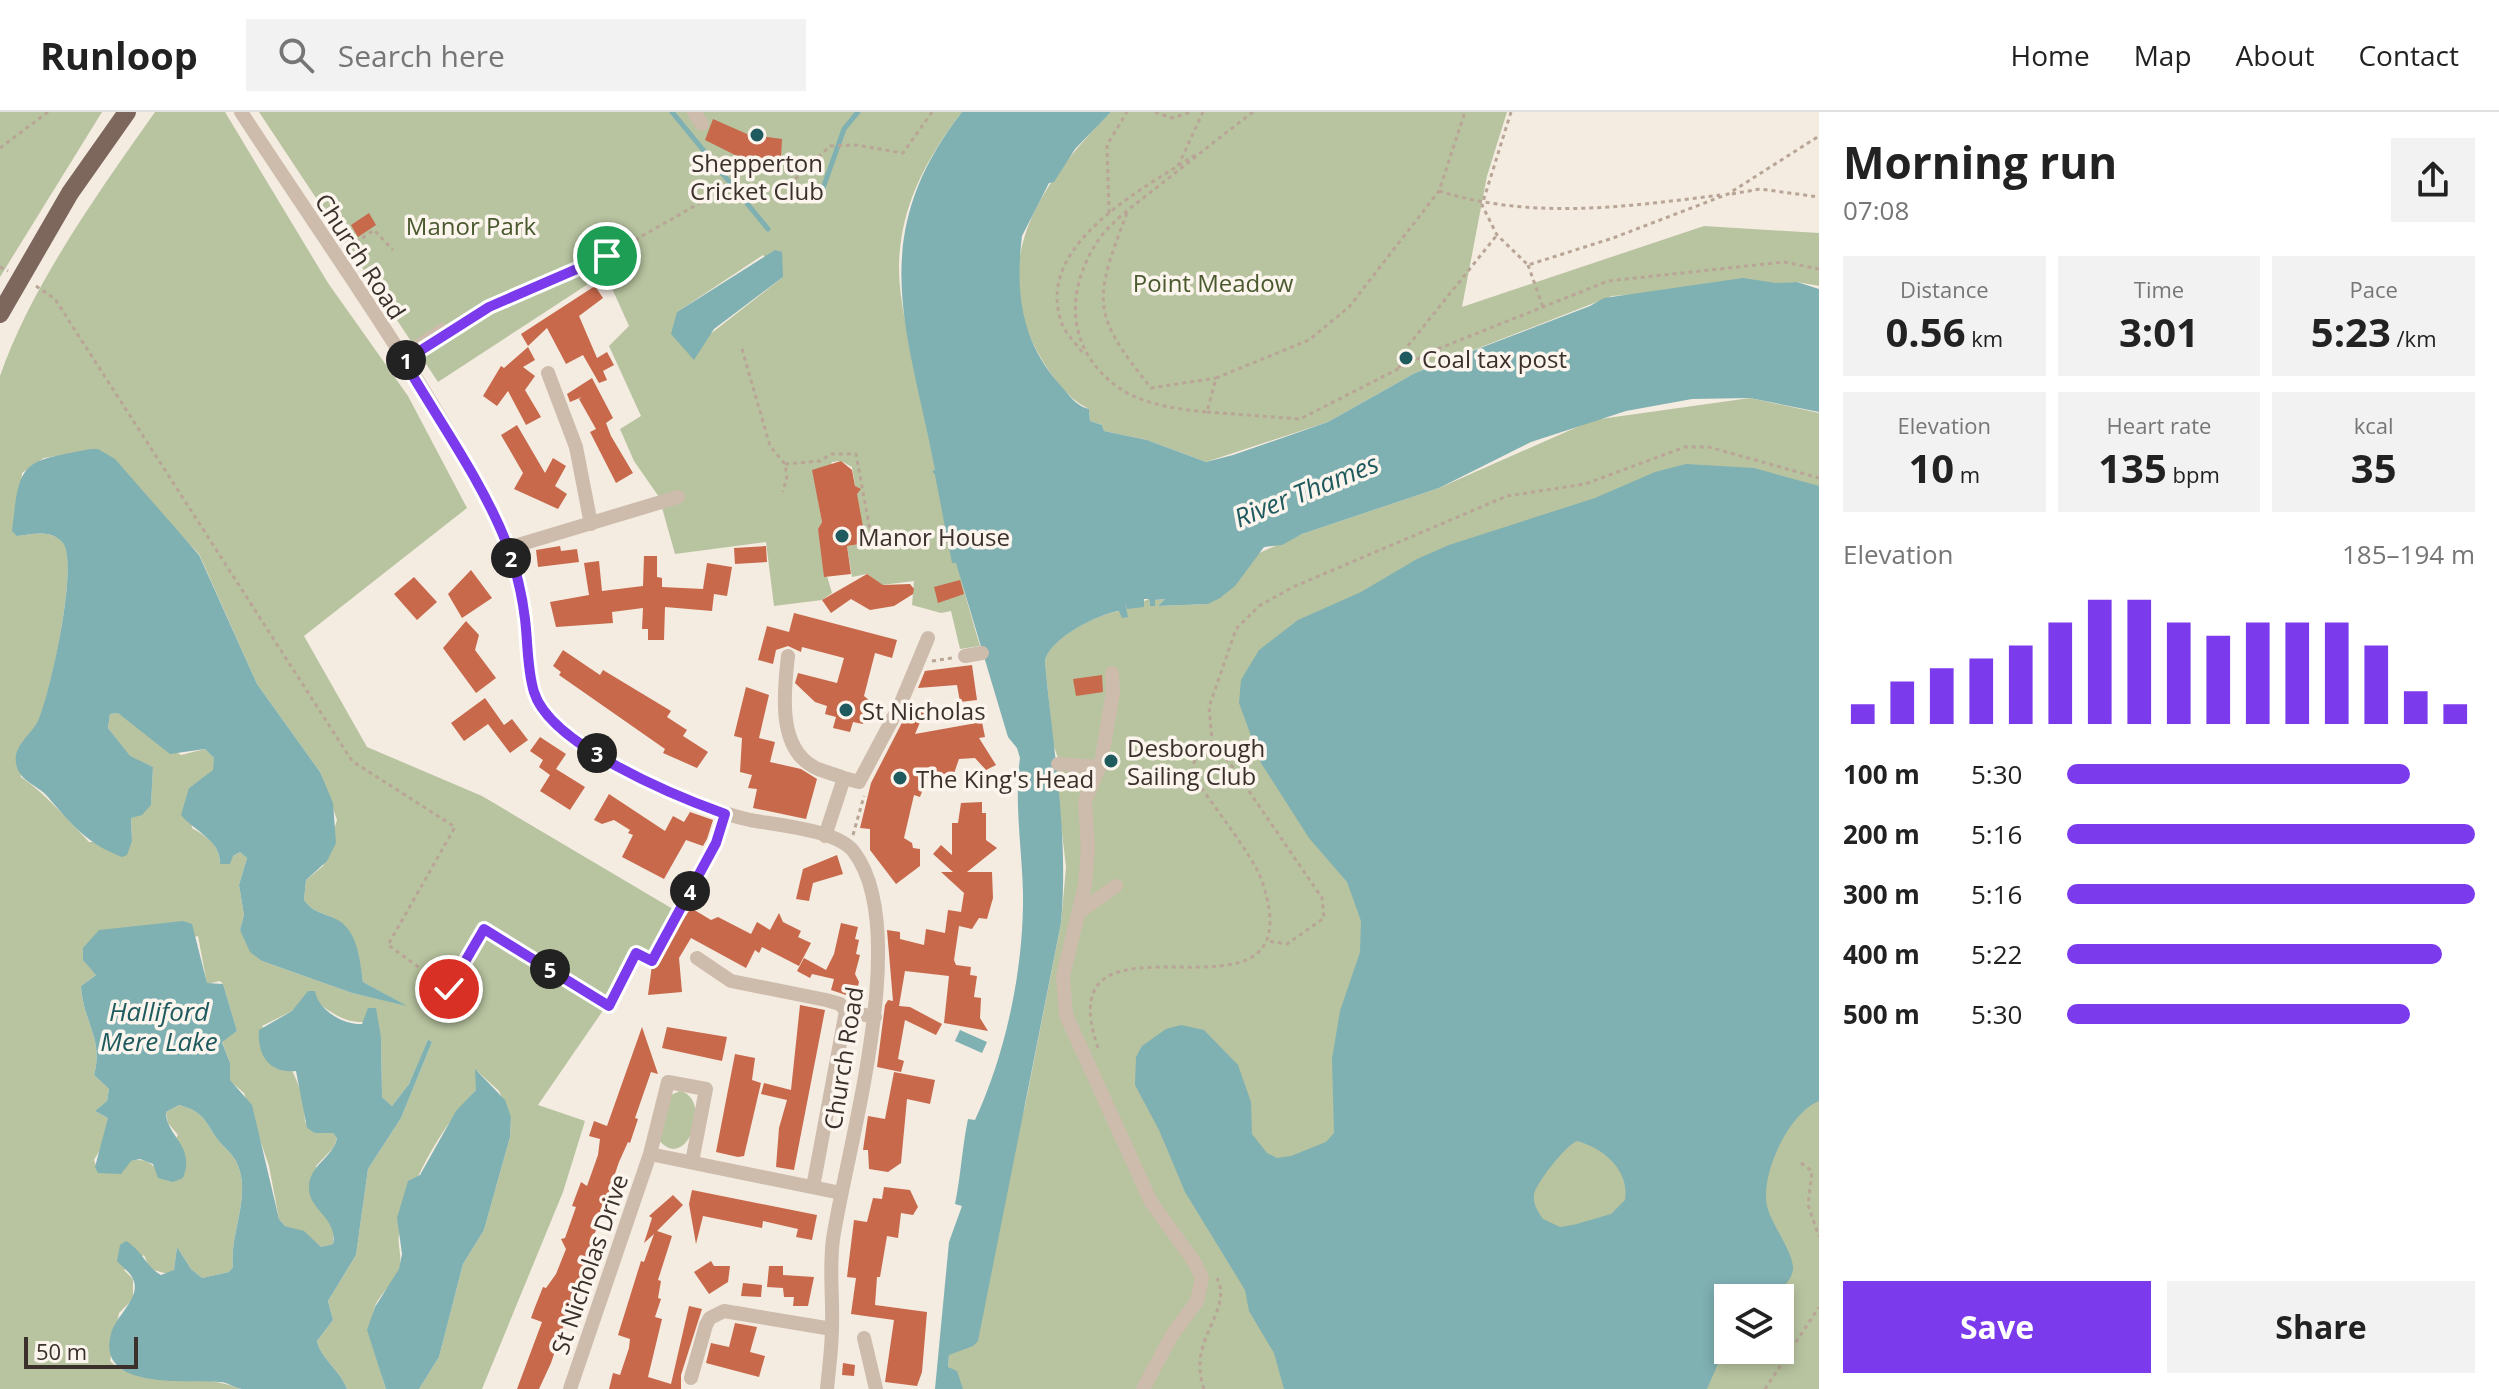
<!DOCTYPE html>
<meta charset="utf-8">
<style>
:root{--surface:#fff;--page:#f2f2f2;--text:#222;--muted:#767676;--line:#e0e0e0;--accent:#7c3aed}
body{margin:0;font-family:"Open Sans",sans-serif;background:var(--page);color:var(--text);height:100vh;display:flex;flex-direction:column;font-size:30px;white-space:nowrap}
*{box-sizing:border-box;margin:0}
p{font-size:26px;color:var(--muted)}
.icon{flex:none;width:44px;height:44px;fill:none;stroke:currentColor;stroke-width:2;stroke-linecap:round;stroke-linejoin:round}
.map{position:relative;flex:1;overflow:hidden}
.side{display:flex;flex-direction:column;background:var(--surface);width:680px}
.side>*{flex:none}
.buttons{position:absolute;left:1714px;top:1172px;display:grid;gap:16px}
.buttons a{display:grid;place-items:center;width:80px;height:80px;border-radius:0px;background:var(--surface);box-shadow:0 4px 12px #0003;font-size:40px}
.scale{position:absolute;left:24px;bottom:20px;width:114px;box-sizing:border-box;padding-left:8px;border:4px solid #3b302b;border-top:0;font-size:22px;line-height:28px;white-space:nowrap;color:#3b302b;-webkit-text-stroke:6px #fbf5ee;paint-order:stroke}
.pin{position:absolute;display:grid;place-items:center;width:68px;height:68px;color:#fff;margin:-34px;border:4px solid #fff;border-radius:50%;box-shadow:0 2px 8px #0007}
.km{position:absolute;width:40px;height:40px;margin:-20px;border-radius:50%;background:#222;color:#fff;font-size:22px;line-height:40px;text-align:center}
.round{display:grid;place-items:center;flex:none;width:84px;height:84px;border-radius:0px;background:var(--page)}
.overview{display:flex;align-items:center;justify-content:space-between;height:136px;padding:0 24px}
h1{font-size:44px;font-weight:700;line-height:60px}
.stats{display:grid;grid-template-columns:repeat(3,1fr);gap:12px;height:136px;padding:8px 24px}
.stats div{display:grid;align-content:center;border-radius:0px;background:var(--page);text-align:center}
.stats b{font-size:40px;font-weight:700}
.stats small{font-size:22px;font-weight:400}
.stats p{font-size:22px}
.chart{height:224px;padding:16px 24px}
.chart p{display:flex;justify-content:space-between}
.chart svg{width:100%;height:144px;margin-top:8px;stroke:var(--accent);stroke-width:6}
.cta{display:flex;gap:16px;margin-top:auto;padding:16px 24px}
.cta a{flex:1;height:92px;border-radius:0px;background:var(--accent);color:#fff;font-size:32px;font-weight:700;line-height:92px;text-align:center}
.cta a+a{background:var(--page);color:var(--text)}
ul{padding:0 24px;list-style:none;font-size:26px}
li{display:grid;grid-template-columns:128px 96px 1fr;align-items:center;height:60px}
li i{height:20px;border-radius:10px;background:var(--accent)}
header{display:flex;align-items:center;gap:48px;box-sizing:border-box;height:112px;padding:0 40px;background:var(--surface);border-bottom:2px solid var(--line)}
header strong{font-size:38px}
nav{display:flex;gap:44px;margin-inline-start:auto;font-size:28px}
.search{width:560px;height:72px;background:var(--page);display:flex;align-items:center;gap:20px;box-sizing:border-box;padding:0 28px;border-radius:0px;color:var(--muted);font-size:30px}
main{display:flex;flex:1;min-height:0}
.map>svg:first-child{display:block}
.green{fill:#b8c4a0;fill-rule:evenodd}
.water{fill:#7fb0b2;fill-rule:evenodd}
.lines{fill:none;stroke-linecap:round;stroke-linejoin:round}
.stream{stroke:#7fb0b2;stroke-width:5}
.building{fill:#c8694b}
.path{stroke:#b9a596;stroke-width:3;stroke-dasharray:4 4;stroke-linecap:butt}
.minor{stroke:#cdbbac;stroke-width:14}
.major{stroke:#7d675c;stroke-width:18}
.route-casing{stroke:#fff;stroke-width:16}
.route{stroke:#7c3aed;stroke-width:10}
.poi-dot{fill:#1f5a5e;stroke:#fbf5ee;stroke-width:3}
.labels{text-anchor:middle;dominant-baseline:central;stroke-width:7;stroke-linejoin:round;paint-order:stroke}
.poi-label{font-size:24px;fill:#3b302b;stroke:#fbf5ee;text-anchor:start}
.park-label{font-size:24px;fill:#4a5a2e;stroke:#fbf5ee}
.street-label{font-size:24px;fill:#3b302b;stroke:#fbf5ee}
.water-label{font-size:26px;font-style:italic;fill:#1f5a5e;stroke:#fbf5ee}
</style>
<header>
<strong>Runloop</strong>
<div class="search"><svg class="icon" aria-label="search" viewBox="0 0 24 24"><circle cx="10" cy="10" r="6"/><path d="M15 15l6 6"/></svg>Search here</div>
<nav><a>Home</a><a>Map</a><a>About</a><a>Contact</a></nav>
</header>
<main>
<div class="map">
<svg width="1819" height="1277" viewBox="0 0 1819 1277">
<rect width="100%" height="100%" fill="#f4ebe1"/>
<path class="green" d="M0 0H102L0 165Z
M155 0H225L328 171 408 284 467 396 304 524 367 635 482 684 683 803 653 851 636 844 609 896 606 894 538 993 585 1009 563 1080 482 1277H419L439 1245 463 1152 484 1118 510 1025 511 1005 499 979 477 959 476 978C441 1015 409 1071 399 1122 397 1134 403 1145 399 1158 394 1172 381 1180 375 1194 367 1214 380 1257 386 1277H347C340 1258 321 1247 317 1229L333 1208 328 1189 356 1143 368 1057 401 1006 432 930 428 929 409 972 392 994 382 985 381 925 376 908C346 916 331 899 307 884L292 899 262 914C286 946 304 969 305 1010L315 1021H333L337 1026 334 1035 316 1054 324 1101 333 1118V1132L321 1135 304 1120 285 1114 279 1107 269 1054 244 981 229 968 230 951 222 929 237 919 223 872 220 869 207 872 198 824 91 854 96 863 81 874C83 910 104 927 94 963L109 977 107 989 95 999 108 1006 104 1031 94 1048 99 1061C117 1054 144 1037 157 1059L178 1023 168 1011 166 1000 179 993C201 999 204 1006 215 1024 221 1033 231 1040 236 1049 253 1083 229 1121 233 1155L229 1160 202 1166 191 1157 177 1135 174 1158 168 1162 150 1157 144 1143 124 1158 133 1167V1187L119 1201 110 1249C139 1277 198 1258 240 1277H0V264C31 174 100 78 155 0ZM98 337 199 442 257 572 320 660 337 708 323 754 306 768 304 788C314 801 322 800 335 807 356 818 360 850 363 870L402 892 352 881 262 849 240 818 244 803 239 773 247 746 240 740 220 752C220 733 207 725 192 716L189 676 214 658V646L205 637 181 643 118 601 110 602 108 616 130 645 153 655 151 693 131 706 132 729 89 730C67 707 47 683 21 665L18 637C24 629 31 621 37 612 50 589 78 451 64 432 53 417 32 422 17 424L22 361 44 346Z
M259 0H962C931 40 905 85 900 137 895 179 909 223 917 264 934 356 952 441 980 534L960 537 951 499 941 501 912 493 914 469 882 473 867 462 852 465 847 434 865 431 852 355 841 349 832 350 818 388 822 410 818 417 826 446 822 447 832 481 822 488 774 494 766 430 675 442 659 385 634 349 620 317 641 304 609 234 629 214 605 161 438 270ZM763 143 783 165 704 227 677 200Z
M1111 0H1507L1487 64 1462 195 1704 114 1819 121V174L1797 170 1612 184 1415 261 1328 310 1206 350 1147 328 1104 319 1102 313 1090 309 1089 297C1066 286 1049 261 1037 239 987 145 1044 67 1111 0Z
M1750 286 1819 301V1277H961L948 1255 949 1242 1025 994 1061 811 1066 755 1056 670 1058 646 1053 632 1045 550C1048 526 1098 502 1120 499L1125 492 1127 496 1149 487 1150 494H1154V488L1165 487 1158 494 1208 492 1257 442 1302 422 1439 376 1593 308ZM1728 1186H1780V1238H1728Z
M680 979C714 987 686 1062 659 1028L671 983Z"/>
<path class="water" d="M962 0H1111L1075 37 1054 70 1049 71 1022 124C1015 180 1021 230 1061 274 1069 283 1077 295 1089 297L1090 309 1102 313 1104 319 1147 328 1206 350 1233 343 1328 310 1415 261 1590 194 1604 186 1743 166 1776 171 1797 170 1819 177V300L1750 286 1692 287 1626 299 1531 330 1439 376 1302 422 1282 433 1264 435 1235 474 1220 486 1208 492 1158 494 1165 487 1155 488V494H1150L1149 487H1144V495L1127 497 1125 491 1128 505 1122 506 1119 499C1098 502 1048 527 1045 550 1053 638 1069 723 1061 811L978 1229 973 1234 949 1243 948 1255 957 1259 963 1277H935L949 1130 962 1094 955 1092C961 1063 962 1036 968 1007L975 1008C1006 941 1024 856 1023 781 1022 737 1014 689 1020 646L1017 636 1008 625 956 451H952L935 363 932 359 935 358C908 216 864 126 962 0Z
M775 138 782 140 783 165 714 217 694 248 671 222 677 200Z
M91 337H98L115 347 199 443 257 572 320 660 333 691 336 731 327 749 306 768 304 788C314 801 321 800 336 807 358 818 360 849 363 870L407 894 352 881 262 849 250 840 240 818 244 803 239 773 247 746 240 740 233 744 230 752H220C221 728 195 720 181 703L189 676 213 658 214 646 205 637 170 642 118 601 110 602 108 616 130 644 153 655 151 693 142 703 131 706 132 729 127 743 122 745C86 731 72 713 48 685 37 672 19 670 16 651 13 634 31 623 38 609 50 584 79 451 63 431 52 417 32 422 17 424L12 419C20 348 21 350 91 337Z
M1686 352 1754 356 1819 374V989C1789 1001 1760 1062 1767 1094 1771 1112 1794 1141 1793 1157 1792 1169 1780 1178 1771 1186H1728V1229L1707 1277H1284L1274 1241 1249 1199 1245 1178 1185 1080 1159 1018 1135 973 1136 945 1142 934 1166 917 1181 913 1204 918 1238 953 1251 990 1252 1022 1267 1041 1277 1046 1291 1044 1326 1030 1334 1021 1332 947 1340 899 1360 840 1361 809 1347 770 1309 726 1261 651 1239 591 1241 568 1259 538 1298 508 1361 480 1417 447 1449 433 1595 386 1655 360ZM1577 1029C1603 1036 1630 1058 1625 1088L1611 1102 1573 1113 1560 1115 1543 1107C1538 1100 1533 1093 1534 1083 1535 1072 1566 1033 1577 1029Z
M183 809 192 812 207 871 223 872 237 919 222 930 230 951V968L252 993 279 1107 285 1114 304 1119 321 1135 333 1132C338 1106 308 1098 309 1075 309 1053 334 1045 337 1026L333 1021H315L307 1016 296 959C270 962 257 944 259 918L292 899 308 879H315C318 898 343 913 362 912L368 896H376L381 925 382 985 392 994 409 972 428 928 432 930 401 1006 368 1057 356 1143 328 1189 333 1208 317 1229C321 1247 340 1258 347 1277 313 1277 276 1277 242 1277 234 1276 228 1270 220 1270 180 1268 96 1277 111 1222 115 1204 142 1186 133 1167 131 1161 122 1155 117 1149L120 1133 126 1129C142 1138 146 1155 161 1163L174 1158 177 1135 191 1157 202 1166 229 1160 233 1155C229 1121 253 1083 236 1049 231 1040 221 1033 215 1024 204 1006 201 999 179 993L166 1000C166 1025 196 1033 183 1066L173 1070 158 1066 153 1052 140 1047 131 1049 121 1062 98 1061 95 1055 108 1006 95 999 107 989 109 977 94 963C104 927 83 910 81 874L96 863 83 848V836L99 818Z
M960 918 987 930 982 941 955 929Z
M475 957 505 988 511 1005 510 1025 484 1118 463 1152 439 1245 419 1277H386L367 1218 375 1195 399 1157 402 1142 397 1106 408 1069 420 1063 456 999 476 978Z"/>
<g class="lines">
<path class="stream" d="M672 0 768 117
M822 79 844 17 858 0"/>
</g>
<path class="building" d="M713 7 747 22 782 27 781 46 773 45 772 57 742 56 741 46 705 28Z
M369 101 376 113 358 125 351 113Z
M595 174 603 186 579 204 597 246 607 240 614 253 603 259 607 268 599 271 583 243 566 252 547 216 528 234 521 222Z
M528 235 535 248 523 255 535 264 525 278 541 305 526 313 508 279 497 294 483 284 501 254 504 256Z
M592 266 613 306 606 311 611 324 633 361 616 371 590 320 596 317 579 287 582 285 570 290 567 282Z
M517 313 545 361 553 346 566 354 555 374 567 382 558 397 514 377 523 361 501 323Z
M841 349 852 358 855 374 861 377 857 382 866 431 847 434 851 462 824 465 818 417 822 410 812 358Z
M560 434 561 439 577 437 579 450 538 455 536 438Z
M766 434 767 450 735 452 734 436Z
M644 444H657V465L662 466V475L703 477 707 451 732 455 727 484 714 482 712 499 665 495 664 528H648V517H642L643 496 612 500 613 511 556 515 550 490 589 483 584 451 599 449 602 479 643 474Z
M471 458 492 486 462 506 448 482Z
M867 462 883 473 910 472 914 477 913 482 894 494 870 498 851 487 831 501 822 488Z
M414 465 437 490 417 508 394 482Z
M960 468 964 482 938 491 934 475Z
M794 501 897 528 892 546 875 541 864 584 873 591 866 594 863 612 853 610 850 620 833 616 836 605 825 602 827 594 815 590 795 571 798 561 837 571 844 546 802 535 801 540 788 534 776 538 773 552 758 548 767 514 789 520Z
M466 509 479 523 475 538 496 566 476 581 443 536Z
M563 538 600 563 603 558 671 599 667 605 687 618 683 624 708 640 697 656 663 641 665 637 559 563 561 560 553 554Z
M972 553 977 588 960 590 957 573 918 576 925 559Z
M1102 563 1103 580 1076 584 1073 567Z
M746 575 769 583 759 626 775 630 770 650 801 657 817 667 806 707 753 696 757 677 748 676 752 663 740 660 742 626 734 624Z
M485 586 504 613 512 607 528 628 510 641 488 612 464 629 451 611Z
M910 595 924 601 915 622 982 610 985 625 979 626 996 653 986 658 975 646 959 647 951 670 928 663 920 685 914 683 904 726 912 731 913 736 920 737V754L896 772 870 738V717L860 716 871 671Z
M540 625 566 642 556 657 585 675 570 698 540 679 550 663 539 655 543 648 530 639Z
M609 682 665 719 673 704 684 710 690 700 713 708 707 727 703 734 686 728 664 767 622 745 633 723 628 721 630 718 614 708 602 712 594 708Z
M982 690V701H986V728L997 736 967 760H992L993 786 987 807 979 806 972 817 959 814 954 848 956 853 971 855 970 863 977 864 974 885 981 886 980 906 988 919 944 911 949 864 905 859 899 894 910 895 942 912 936 923 905 908 898 947 904 949 901 960 877 955 885 893 888 888 893 889 887 818 900 820V827L924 833 926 817 945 821 948 798 961 800 964 781 941 760H953L933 742 941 733 952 743V711H958L961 691Z
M837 743 843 762 813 771 809 789 796 787 803 757Z
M691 796 711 808 718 805 751 822 757 810 770 818 779 801 783 810 801 819 798 825 811 831 799 854 762 835 759 841 755 838 746 856 691 826 679 846 682 880 648 883 652 853Z
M841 811 858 815 855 827 859 828 856 842 860 843 855 862 859 870 855 886 831 878 834 867 812 862 810 866 797 859 804 846 826 858 834 842Z
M800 893 825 898 794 1058 776 1055 779 1016 787 988 761 982 764 971 791 978Z
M642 915 658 962 651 960 635 1006 638 1007 630 1031 628 1030 619 1050 551 1251 539 1277H517L542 1210 531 1206 535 1195 543 1175 546 1176 556 1162 566 1137 561 1127 565 1126 576 1095 572 1094 581 1070 587 1074 598 1043 600 1027 589 1024 594 1009 607 1014Z
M667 915 727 925 722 949 662 936Z
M735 942 755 946 752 968 761 971 744 1044 738 1045 716 1040Z
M894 960 935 968 930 992 907 987 901 1051 888 1060 869 1057 868 1038H863L868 1004 885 1007Z
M884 1075 910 1078 918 1095 913 1103 901 1101 898 1126 887 1124 880 1165H877L875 1193 927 1200 922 1260 917 1274 885 1270 894 1208 851 1202 856 1166 847 1165 854 1108 867 1110 873 1086 882 1087Z
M692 1078 817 1103 812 1128 796 1125 798 1117 763 1109 762 1116 703 1104 696 1132 689 1092Z
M673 1083 683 1093 657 1119 672 1124 658 1168 661 1169 658 1186 661 1187 655 1205 662 1207 648 1265 671 1272 689 1194 702 1197 681 1263V1277H609L613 1261 620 1263 629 1236 630 1227 618 1223 641 1149 644 1150 654 1122 644 1131 652 1106 649 1104Z
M711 1149 714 1154H730L728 1170 709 1182 694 1160Z
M769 1154H783V1163L814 1165 808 1194H793L794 1185H784L783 1176 767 1175Z
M743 1171 762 1173 761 1185 741 1184Z
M735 1211 757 1215 750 1240 765 1244 759 1265 706 1251 711 1231 729 1235Z
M843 1251 855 1253 854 1264 842 1263Z"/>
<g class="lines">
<path class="path" d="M1155 0 1172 6 1191 0
M1253 0C1220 25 1188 51 1156 76 1136 92 1111 109 1097 130 1064 181 1067 239 1119 276 1144 293 1177 297 1207 300L1216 266 1309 228 1349 195 1439 79 1465 0
M1511 0 1482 93 1497 123 1528 153 1613 126 1728 82 1819 24
M0 36 48 0
M1178 54 1203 0
M1439 79C1532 108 1625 95 1720 83
M1732 82 1760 77 1819 85
M1109 101 1107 33 1127 0
M1127 101C1093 190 1091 201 1151 276L1216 266
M349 135 374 118 393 138
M1528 153 1543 195
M0 155 8 159
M36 174 55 187 352 649 455 715 388 833 449 877 484 817 609 894 636 841 652 849 674 814
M456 216 506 187 607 144 726 76 770 77 792 70 830 34 856 33 903 41 932 0
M742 237 770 334 785 352 787 364 783 380
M1082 240C1075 230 1064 220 1061 209 1035 132 1143 77 1195 43
M1399 256 1407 235 1497 123
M1207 300 1300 307 1435 238 1608 169 1784 150 1819 157
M785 352 820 349 831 342H856L870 418 877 431 892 435 913 434
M932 549 952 546
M1213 640 1209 595 1236 517 1259 494 1293 475 1507 384 1585 372 1685 335H1709L1819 366
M853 723 864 684
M1098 936C1041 771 1320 941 1262 769 1253 743 1208 687 1191 661L1196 644 1213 640 1227 647 1322 786 1324 806 1287 832 1268 829
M1801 1051 1812 1059 1808 1093 1819 1125
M1204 1277C1186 1227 1234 1200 1217 1166
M1765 1277 1819 1195"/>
<path class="minor" d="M241 0C328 134 424 265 497 408 512 438 521 474 525 507 529 537 525 573 543 598 576 645 695 696 750 708 777 713 838 718 854 740 913 818 847 1035 833 1127 829 1156 833 1185 832 1214 832 1235 829 1256 827 1277
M694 0 702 12
M402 245 443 218
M548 261 576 335 591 412
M508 436 678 385
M788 544C784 578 777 636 814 655 823 660 835 662 844 666
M965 544 982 541
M1112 561 1113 580 1101 651 1085 689 1088 736 1085 773 1063 864 1066 903 1151 1090 1195 1151 1202 1166 1197 1189 1172 1223 1143 1277
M1058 652 1099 655
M825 724 844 666 859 670 900 593 928 526
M678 800 716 731 725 702
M1078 801 1116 774
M697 846 731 869 826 888 840 892 846 899
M650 1042 841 1081
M813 1075 846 899 875 905
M864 1226 876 1277
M691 1266 706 1213 710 1206 724 1199 832 1217
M570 1277 650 1042 668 970 706 977 692 1050"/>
<path class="major" d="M0 202 70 81 127 0"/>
</g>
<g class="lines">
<defs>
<path id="route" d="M449 877 484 817 609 894 636 841 652 849 716 731 725 702C675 684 550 633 534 580 527 557 528 531 525 507 522 481 515 454 506 430 482 369 437 306 404 249L489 195 607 144"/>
</defs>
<use href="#route" class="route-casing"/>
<use href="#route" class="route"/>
</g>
<g class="poi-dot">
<circle cx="757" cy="23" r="8"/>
<circle cx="1406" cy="246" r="8"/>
<circle cx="842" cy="424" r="8"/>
<circle cx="846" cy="598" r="8"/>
<circle cx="1111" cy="649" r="8"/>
<circle cx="900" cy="666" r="8"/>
</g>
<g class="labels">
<g class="poi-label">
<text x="757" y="50" text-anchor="middle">Shepperton<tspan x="757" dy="28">Cricket Club</tspan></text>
<text x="1422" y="246">Coal tax post</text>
<text x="858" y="424">Manor House</text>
<text x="862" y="598">St Nicholas</text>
<text x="1127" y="635">Desborough<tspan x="1127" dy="28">Sailing Club</tspan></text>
<text x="916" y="666">The King's Head</text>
</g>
<g class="park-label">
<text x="471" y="113">Manor Park</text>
<text x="1213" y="170">Point Meadow</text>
</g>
<g class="street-label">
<text transform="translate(361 144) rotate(57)">Church Road</text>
<text transform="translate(843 946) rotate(-81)">Church Road</text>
<text transform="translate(589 1152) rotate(-71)">St Nicholas Drive</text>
</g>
<g class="water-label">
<text transform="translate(1306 378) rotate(-22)">River Thames</text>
<text x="159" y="899">Halliford<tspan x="159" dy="30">Mere Lake</tspan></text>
</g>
</g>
</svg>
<div class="buttons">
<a><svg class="icon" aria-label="layers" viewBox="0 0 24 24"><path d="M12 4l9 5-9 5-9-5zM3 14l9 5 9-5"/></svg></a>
</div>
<div class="scale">50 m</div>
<div class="pin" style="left:607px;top:144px;background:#1e9e55"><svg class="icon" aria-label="arrive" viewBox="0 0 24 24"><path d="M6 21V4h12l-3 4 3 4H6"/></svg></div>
<div class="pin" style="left:449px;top:877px;background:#d93025"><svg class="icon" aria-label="check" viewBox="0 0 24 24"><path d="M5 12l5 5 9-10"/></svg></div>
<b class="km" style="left:406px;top:248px">1</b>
<b class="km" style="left:511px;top:446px">2</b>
<b class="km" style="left:597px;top:641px">3</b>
<b class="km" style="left:690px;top:779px">4</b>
<b class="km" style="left:550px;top:857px">5</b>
</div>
<section class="side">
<div class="overview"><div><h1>Morning run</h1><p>07:08</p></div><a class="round"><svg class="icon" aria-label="share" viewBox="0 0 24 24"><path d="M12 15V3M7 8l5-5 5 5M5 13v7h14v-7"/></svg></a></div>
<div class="stats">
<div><p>Distance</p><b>0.56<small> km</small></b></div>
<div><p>Time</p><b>3:01</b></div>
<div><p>Pace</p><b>5:23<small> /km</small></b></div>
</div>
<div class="stats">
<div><p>Elevation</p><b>10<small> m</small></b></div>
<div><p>Heart rate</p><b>135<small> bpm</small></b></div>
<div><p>kcal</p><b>35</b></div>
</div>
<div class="chart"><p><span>Elevation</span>185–194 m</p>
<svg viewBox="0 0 160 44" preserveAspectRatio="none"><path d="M5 44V38M15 44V31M25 44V27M35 44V24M45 44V20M55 44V13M65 44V6M75 44V6M85 44V13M95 44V17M105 44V13M115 44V13M125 44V13M135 44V20M145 44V34M155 44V38"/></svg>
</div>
<ul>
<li><b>100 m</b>5:30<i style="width:84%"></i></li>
<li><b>200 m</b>5:16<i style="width:100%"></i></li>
<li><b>300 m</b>5:16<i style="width:100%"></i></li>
<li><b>400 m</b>5:22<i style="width:92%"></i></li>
<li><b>500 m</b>5:30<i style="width:84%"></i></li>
</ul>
<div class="cta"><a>Save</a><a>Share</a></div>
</section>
</main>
